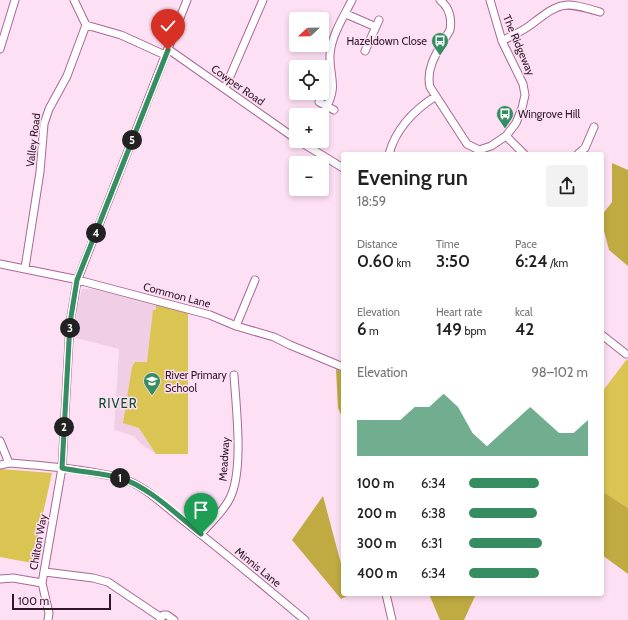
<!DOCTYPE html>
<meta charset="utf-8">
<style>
:root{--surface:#fff;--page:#f2f2f2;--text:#222;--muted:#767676;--accent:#368d61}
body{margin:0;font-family:Cabin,sans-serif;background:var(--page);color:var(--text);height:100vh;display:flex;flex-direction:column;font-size:15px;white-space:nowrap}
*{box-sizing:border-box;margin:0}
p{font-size:13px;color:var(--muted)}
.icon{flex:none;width:22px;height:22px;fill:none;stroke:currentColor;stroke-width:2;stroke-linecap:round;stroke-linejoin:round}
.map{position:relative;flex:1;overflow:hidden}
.panel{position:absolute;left:341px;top:152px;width:263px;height:444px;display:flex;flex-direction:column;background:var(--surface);border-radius:4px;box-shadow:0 2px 6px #0003}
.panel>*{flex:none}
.needle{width:26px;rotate:248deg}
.buttons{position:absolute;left:289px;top:12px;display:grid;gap:8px}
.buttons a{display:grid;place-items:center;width:40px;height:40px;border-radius:4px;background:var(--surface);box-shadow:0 2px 6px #0003;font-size:20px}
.scale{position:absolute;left:12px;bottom:10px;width:99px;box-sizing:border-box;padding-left:4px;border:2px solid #301629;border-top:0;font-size:11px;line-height:14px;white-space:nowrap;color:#301629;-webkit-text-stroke:3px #fee0f4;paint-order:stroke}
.pin{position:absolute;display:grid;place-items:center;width:34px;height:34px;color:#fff;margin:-41px -17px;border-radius:50% 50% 50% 0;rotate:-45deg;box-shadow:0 0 4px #0007}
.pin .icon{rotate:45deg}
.km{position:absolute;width:20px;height:20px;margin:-10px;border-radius:50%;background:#222;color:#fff;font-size:11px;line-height:20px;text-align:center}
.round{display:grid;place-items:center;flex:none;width:42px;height:42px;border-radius:4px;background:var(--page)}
.headline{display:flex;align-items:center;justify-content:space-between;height:68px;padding:0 16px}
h1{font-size:22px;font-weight:600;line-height:30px}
.stats{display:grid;grid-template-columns:repeat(3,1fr);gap:6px;height:68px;padding:4px 16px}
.stats div{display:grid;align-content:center}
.stats b{font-size:17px;font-weight:600}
.stats small{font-size:11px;font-weight:400}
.stats p{font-size:11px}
.chart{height:112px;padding:8px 16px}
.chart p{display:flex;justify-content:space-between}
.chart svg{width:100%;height:72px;margin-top:4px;fill:var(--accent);opacity:.7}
ul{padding:0 16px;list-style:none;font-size:13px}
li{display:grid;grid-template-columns:64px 48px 1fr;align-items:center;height:30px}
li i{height:10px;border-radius:5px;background:var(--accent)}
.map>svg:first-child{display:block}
.built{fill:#f0cfe5}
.green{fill:#dac452}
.forest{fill:#c0ab42}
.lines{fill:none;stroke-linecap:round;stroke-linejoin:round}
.minor-casing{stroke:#a96796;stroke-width:9}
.minor{stroke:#fff;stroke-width:7}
.route-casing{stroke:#fff;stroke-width:8}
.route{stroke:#368d61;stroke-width:5}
.labels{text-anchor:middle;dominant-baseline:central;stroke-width:3;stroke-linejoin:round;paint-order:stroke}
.poi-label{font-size:11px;fill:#301629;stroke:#fee0f4;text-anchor:start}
.street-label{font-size:11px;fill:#301629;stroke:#fee0f4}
.quarter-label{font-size:13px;letter-spacing:1px;fill:#0c4d30;stroke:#fee0f4}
</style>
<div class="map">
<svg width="628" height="620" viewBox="0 0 628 620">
<rect width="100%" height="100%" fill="#fee0f4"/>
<path class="built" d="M82 289H92L188 310V454H156L141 444 134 436 114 430 119 349 76 338 77 307Z"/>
<path class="green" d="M156 303 188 310V454H156L139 428 123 423 132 367 135 362H147L153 310H156Z
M627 359 628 361V508L602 491V392Z
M0 469 52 473 32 563 0 557Z"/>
<path class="forest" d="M612 163 628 170V266L609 250 602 223V215L612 202Z
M336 369 343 372V419L338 408Z
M602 491 628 508V574L602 555Z
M323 496 340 560 343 566V594H351L341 599 292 540Z
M429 594H476L464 620H440Z"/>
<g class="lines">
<defs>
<path id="minor" d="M440 0C450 8 452 18 450 30 440 48 425 66 430 87L467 144 479 150 491 146 506 136 516 123 522 108 525 95 523 84 502 41 490 0
M346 14 376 27
M86 25 121 35 165 55
M502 41C511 36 521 32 529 26 560 3 561 0 600 12
M0 49 15 0
M168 49 296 139
M365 51 379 20
M225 88 263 0
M319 102 334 110
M327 106C338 84 329 77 330 55 331 36 344 16 352 0
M506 136 524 154
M299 141 343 168
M389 154C396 128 414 110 436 96
M578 154 585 148 594 127
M0 264 74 279 210 315 236 326 274 337 290 345 343 367
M25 268 40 172 44 124 49 109 67 76 86 25 74 0
M236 326 255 280
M602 335 626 354
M0 441 9 463
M0 465 9 463C45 466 84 469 120 478 143 484 162 504 180 518 223 551 264 586 305 620
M201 534C210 523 224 511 230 498 244 470 236 407 234 375
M45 572 93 578 108 582 160 617
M0 579 13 578 42 583
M386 594 392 620
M48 620 49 613 42 583 62 468 70 323 77 281 187 0
M160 620 163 615H167L174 620"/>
</defs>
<use href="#minor" class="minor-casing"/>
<use href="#minor" class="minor"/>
</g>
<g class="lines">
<defs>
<path id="route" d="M168 50 77 280 70 323 62 468C81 472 101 473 120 478 148 486 178 516 201 534"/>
</defs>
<use href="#route" class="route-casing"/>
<use href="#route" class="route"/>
</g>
<defs>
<symbol id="bus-pin" viewBox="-11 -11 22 30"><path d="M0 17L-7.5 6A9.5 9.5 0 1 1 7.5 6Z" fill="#368d61" stroke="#fee0f4"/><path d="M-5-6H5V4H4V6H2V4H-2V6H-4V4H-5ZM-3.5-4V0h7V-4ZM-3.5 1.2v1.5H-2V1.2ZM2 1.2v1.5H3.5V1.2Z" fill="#fff"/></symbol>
<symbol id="school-pin" viewBox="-11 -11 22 30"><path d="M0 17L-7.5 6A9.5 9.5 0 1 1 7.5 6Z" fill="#368d61" stroke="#fee0f4"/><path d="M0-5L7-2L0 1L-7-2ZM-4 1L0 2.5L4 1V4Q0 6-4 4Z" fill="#fff"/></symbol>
</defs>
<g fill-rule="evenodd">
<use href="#bus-pin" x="430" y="31" width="20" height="27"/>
<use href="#bus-pin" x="495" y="104" width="20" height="27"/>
<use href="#school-pin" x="142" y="371" width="20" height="27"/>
</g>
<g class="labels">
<g class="poi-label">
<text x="427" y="41" text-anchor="end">Hazeldown Close</text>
<text x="518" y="114">Wingrove Hill</text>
<text x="165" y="375">River Primary<tspan x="165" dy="13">School</tspan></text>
</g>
<g class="street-label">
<text transform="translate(519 45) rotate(67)">The Ridgeway</text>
<text transform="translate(238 85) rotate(35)">Cowper Road</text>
<text transform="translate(33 140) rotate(-83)">Valley Road</text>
<text transform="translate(177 295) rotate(15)">Common Lane</text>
<text transform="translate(224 459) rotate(-86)">Meadway</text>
<text transform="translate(38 542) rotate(-80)">Chilton Way</text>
<text transform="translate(258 567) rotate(39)">Minnis Lane</text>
</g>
<g class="quarter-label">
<text x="118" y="403">RIVER</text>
</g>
</g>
</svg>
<div class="buttons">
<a><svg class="needle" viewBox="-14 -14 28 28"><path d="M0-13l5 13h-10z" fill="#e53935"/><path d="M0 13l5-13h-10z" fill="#767676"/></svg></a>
<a><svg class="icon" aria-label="locate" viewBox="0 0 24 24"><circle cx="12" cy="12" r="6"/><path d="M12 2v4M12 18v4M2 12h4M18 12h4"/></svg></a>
<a>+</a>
<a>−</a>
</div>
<div class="scale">100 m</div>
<div class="pin" style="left:201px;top:534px;background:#1e9e55"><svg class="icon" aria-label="arrive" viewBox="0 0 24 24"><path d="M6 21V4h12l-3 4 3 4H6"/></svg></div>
<div class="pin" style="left:168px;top:50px;background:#d93025"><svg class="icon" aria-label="check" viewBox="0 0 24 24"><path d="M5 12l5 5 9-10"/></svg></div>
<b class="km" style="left:120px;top:478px">1</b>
<b class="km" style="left:64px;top:427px">2</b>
<b class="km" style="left:70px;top:328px">3</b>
<b class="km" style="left:96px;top:233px">4</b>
<b class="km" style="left:132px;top:140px">5</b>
<section class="panel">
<div class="headline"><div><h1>Evening run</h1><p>18:59</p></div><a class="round"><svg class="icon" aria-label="share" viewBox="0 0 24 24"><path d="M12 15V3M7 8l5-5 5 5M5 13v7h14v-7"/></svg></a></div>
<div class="stats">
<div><p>Distance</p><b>0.60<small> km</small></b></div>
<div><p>Time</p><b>3:50</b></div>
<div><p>Pace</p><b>6:24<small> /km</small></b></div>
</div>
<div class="stats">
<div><p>Elevation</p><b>6<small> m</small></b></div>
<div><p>Heart rate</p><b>149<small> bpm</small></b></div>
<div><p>kcal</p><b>42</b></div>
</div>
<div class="chart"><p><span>Elevation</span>98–102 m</p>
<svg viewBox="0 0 160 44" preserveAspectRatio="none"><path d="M0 44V22L10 22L20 22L30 22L40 14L50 14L60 6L70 14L80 30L90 38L100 30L110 22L120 14L130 22L140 30L150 30L160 22V44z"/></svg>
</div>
<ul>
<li><b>100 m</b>6:34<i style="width:59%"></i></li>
<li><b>200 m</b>6:38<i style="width:57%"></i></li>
<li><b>300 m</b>6:31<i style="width:61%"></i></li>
<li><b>400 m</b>6:34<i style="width:59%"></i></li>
</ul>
</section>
</div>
